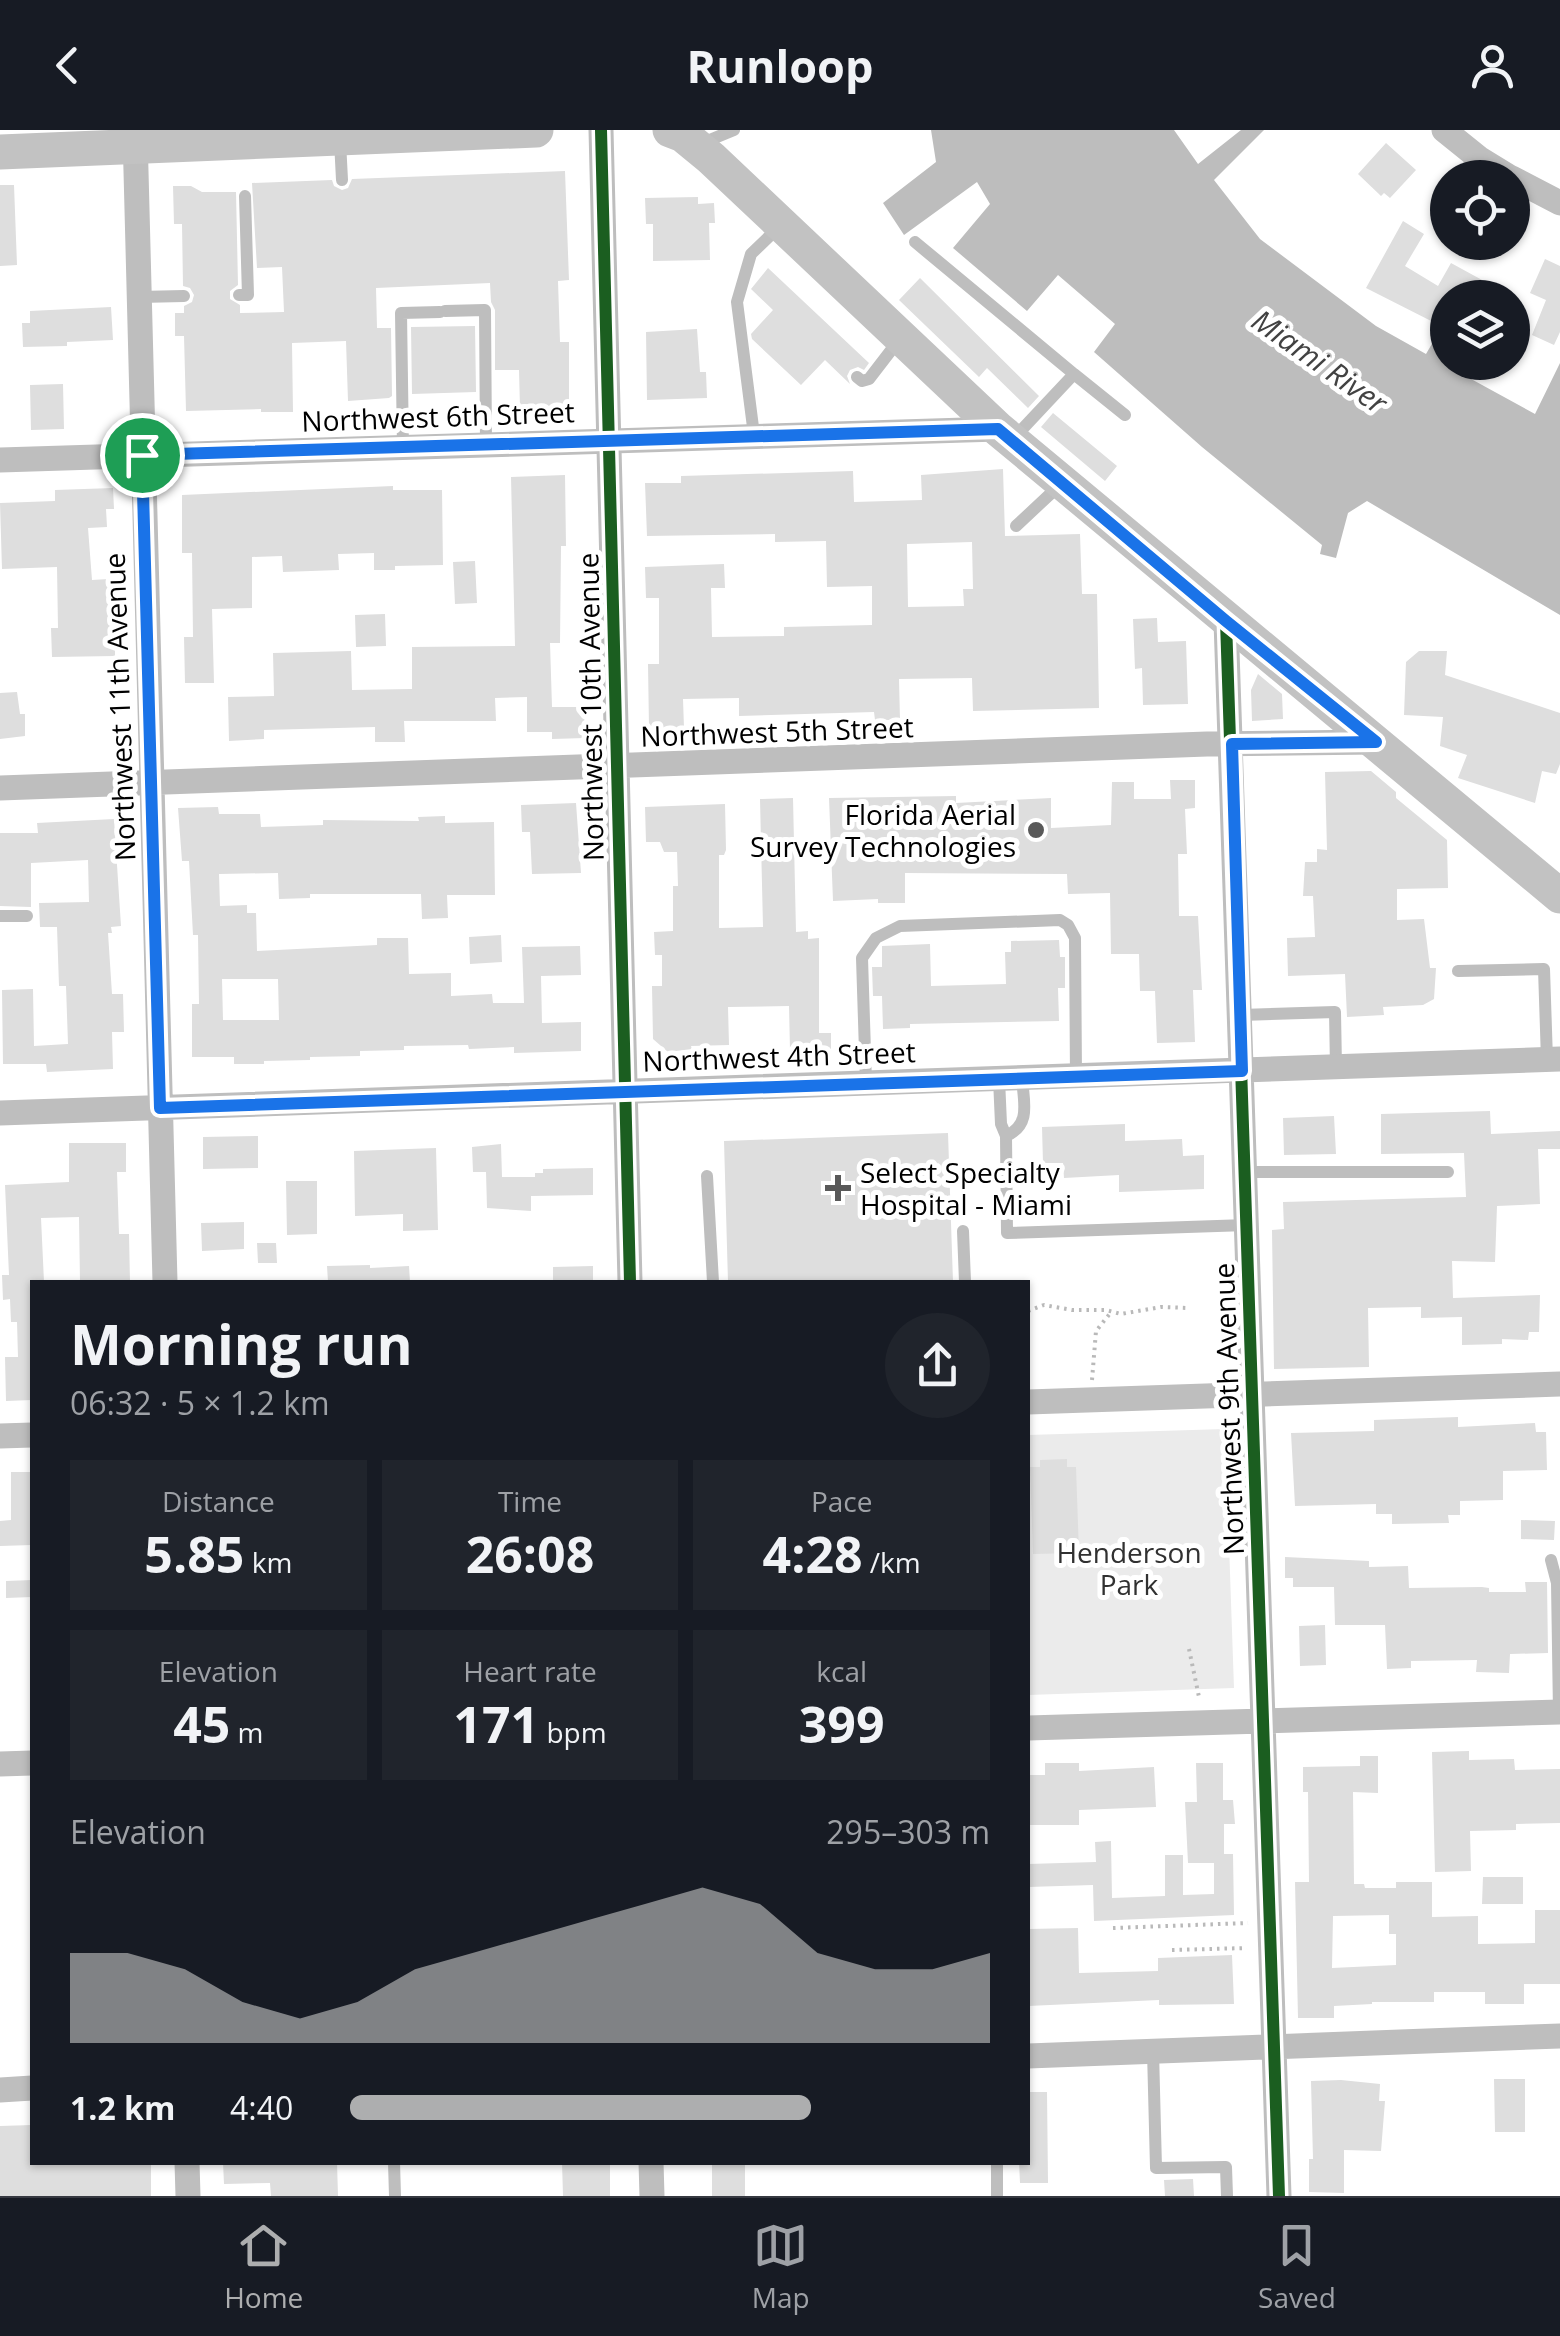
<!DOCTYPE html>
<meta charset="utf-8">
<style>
:root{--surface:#171b24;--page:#20242c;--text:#f1f3f6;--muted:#9ea1a6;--line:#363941;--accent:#adaeaf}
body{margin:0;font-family:"Open Sans",sans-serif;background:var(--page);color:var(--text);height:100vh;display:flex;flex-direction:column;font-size:38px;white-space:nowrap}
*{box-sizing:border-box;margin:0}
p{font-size:32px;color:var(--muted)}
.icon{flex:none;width:55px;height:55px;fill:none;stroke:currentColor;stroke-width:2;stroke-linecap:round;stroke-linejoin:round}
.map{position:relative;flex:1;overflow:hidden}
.panel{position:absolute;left:30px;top:1150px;width:1000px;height:885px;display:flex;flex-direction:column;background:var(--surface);border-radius:0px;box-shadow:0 2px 8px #0004}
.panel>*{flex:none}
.fabs{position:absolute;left:1430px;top:30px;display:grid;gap:20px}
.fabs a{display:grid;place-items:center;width:100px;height:100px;border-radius:50%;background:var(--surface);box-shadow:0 2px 8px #0004;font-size:50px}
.pin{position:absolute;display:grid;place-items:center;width:85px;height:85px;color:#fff;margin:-42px;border:5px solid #fff;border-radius:50%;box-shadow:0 2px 10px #0007}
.round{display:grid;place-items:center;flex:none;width:105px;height:105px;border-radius:52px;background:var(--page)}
.summary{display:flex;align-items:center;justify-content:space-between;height:170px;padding:0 40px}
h1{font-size:55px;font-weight:700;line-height:75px}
.figures{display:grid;grid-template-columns:repeat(3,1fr);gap:15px;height:170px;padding:10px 40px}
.figures div{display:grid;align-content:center;border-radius:0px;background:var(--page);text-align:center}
.figures b{font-size:50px;font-weight:700}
.figures small{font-size:28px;font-weight:400}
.figures p{font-size:28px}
.chart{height:280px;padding:20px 40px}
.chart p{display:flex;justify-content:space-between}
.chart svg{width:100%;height:180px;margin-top:10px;fill:var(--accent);opacity:.7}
ul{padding:0 40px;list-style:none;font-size:32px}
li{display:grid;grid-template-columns:160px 120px 1fr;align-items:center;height:75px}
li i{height:25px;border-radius:12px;background:var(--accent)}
header{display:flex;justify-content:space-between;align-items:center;height:130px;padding:0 40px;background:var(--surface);font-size:45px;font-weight:700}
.menu{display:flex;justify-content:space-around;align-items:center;height:140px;border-top:2px solid var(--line);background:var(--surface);font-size:28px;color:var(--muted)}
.menu a{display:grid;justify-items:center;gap:5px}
.menu .active{color:var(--accent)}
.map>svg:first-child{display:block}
.green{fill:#ebebeb}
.water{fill:#bdbdbd}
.building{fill:#dedede;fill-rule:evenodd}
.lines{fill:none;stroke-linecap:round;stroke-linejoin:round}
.path{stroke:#b9b9b9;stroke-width:4;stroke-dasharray:2.5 5;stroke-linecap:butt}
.lane{stroke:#bebebe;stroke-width:12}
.street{stroke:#bebebe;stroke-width:25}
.secondary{stroke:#c2c2c2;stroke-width:35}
.cycleway-casing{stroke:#fff;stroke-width:19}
.cycleway{stroke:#1b5e20;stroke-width:12}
.route-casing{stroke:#fff;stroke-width:20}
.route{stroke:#1a73e8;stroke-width:12}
.poi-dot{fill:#595959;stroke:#fff;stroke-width:4}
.labels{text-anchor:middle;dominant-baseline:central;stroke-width:10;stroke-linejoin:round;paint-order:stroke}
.street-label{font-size:28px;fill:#000;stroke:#fff}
.poi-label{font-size:28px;fill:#000;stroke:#fff;text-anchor:end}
.park-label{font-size:28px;fill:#313131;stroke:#fff}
.water-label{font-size:30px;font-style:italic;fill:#424242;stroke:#fff}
</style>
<header><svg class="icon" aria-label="back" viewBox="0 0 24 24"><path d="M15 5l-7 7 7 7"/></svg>Runloop<svg class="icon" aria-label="person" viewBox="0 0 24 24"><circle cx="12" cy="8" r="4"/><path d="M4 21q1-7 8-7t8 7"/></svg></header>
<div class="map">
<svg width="1560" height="2066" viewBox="0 0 1560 2066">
<rect width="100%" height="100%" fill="#fff"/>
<path class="green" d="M1225 1299 1234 1558 1028 1565V1305Z"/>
<path class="water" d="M931 0H1174L1198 34 1241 0H1264L1214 50 1260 109 1376 196 1426 224 1447 188 1448 232 1454 233 1451 238 1535 284 1560 233V485L1367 371 1348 383 1336 428 1320 424 1322 415 1202 317 1094 222 1115 194 1058 145 1027 181 953 118 990 74 977 52 904 105 883 73 936 32Z"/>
<path class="building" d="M1386 13 1416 40 1390 68 1384 63 1381 66 1358 44Z
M565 41 569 150 558 151 560 212H569V276L520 278 519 240H495V180L491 172 490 153 376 158 377 198H391L392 266 389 268 348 271 346 211 292 213 293 282H261V279L186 281 184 206H175V183H184V176L192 172 194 165 190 158 183 156 182 94H174L173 56H191L202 62H236L238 155 230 161V169L240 175V183L284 182 282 137 257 138 252 53 332 50 334 56 342 60 348 58 352 49Z
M0 55H14L17 135 0 136Z
M698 67V74L714 73 715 93H709L710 130 653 131V94H646L645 68Z
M1403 91 1424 104 1405 136 1438 156 1451 133 1515 168H1448V185L1441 196 1366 158Z
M1545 129 1560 136V202L1554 215 1532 205 1546 170 1530 163Z
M768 138 869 233 864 240 858 237 850 240 847 246 850 254 825 230 801 255 752 209 751 204 773 180 751 159Z
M920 148 1039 266 1028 278 987 238 979 247 899 170Z
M111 177 113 210 67 212V216L23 217 22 193H30V181Z
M475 196 476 262 412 264 411 197Z
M697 199 700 242H706L707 268 647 270 646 202Z
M63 254 64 299 31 300 30 255Z
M1053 283 1117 336 1105 351 1041 297Z
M1003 339 1005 406 1080 404 1082 464H1097L1099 578 973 581 972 548 899 549 900 590H875L874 582 739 586V568L683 569 684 598H649L648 534H659V468H646L645 437 724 434 725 458H711L712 507 784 506V497L872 495V456L827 457 826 411 775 412V404L647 406 645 353H681V346L853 341 854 372 922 370 921 345ZM972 412 973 459H963L964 476 908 477 907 414Z
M565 345 566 416H561L560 513H550L552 577H584L585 608 552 609V602H527V567L495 568 496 591H404L405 612H375V597L264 600V609L229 611 228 567 274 566 273 523 351 521 352 560 412 559V517L515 516 511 347Z
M393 356V360H442L443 435 395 436V440H374V423L338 424 339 440 283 442 282 426 252 427V478L212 479 214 553H185L184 507H193L192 423H182V365Z
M113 358 114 379H106L107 397 88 398 92 450 109 449 110 497H115V526L52 527 51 498H58L57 437 2 439 0 373 55 371V360Z
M475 431 477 473 455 474 453 432Z
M385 484 386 516 356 517 355 485Z
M1157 488 1158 512 1186 511 1188 574 1143 575 1142 538 1135 539 1133 489Z
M1419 521H1447L1445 545 1560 583V634L1556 644 1542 641 1535 673 1458 648 1467 625 1440 616 1443 587 1404 585 1406 532Z
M1258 544 1282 564 1283 589 1252 591 1251 560Z
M17 562 20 584H25V606L0 609V563Z
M1371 641 1396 662V668L1447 710 1448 758 1397 759V790L1424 789 1430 838H1436L1434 869 1423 875 1383 877 1384 885 1347 887 1345 844 1288 846 1287 808 1315 807 1313 766H1303L1305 732H1317V719L1327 720 1325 642Z
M1170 650H1195V678L1185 679 1187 724H1178L1179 786H1198L1202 860H1193L1195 912 1157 913 1155 861H1140L1139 824H1111L1110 763 1068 764 1067 744 905 743V773H878V769L833 771 829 668 956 666V673L1051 668V698L1111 695 1112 652H1134V669H1171Z
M793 668 796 802 808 801V809L819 808V903H831V919L790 920 789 876 728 877 729 915 691 916 692 919 668 922 653 909 652 856H662V825H655L654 802 673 801V756H678L677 722H664L660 712H646L645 677 725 674 726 720 724 725H719V798L763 797 760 669Z
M576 673 581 743 532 744 530 702H522L521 675Z
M218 677 219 684H260L261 697 323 695V690L419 691 418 687 445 686V693L494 692 495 765H447L448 788 422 789 421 764H310V768L279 769 278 743 219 744 220 776 247 775V783H256L257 821 377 815V808H408L409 844 451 843V866L492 864 493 873H524L522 817 580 816 581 845 541 846 542 893 581 892V921L514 923V917L469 919 468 915 404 916V920L360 921V926L310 927V930L264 931V934H234V927H192V874H199L198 805H193L189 731H182L178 678ZM222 849H278L279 890H223Z
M114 689 121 796 111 797 112 803H108L112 864H123L124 902H112L113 939 47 942 46 934H3L2 860 33 859 34 916 68 914 66 856H59L57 797H40L39 773 89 772 88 730 31 733V777L0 776V703H38L37 693Z
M501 805 502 832 470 834 469 807Z
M1059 810 1060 827H1065V858H1058L1059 891 910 894V898L883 899 882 866H873L872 837H882V816L930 814 931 856 1006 854 1005 822H1011V811Z
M1490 981 1491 1004 1560 1001V1019H1538L1540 1074 1497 1076 1495 1132 1452 1131 1453 1168 1540 1165 1539 1202H1529L1528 1210 1502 1209V1214L1462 1215V1187L1421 1188V1177L1368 1178 1369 1237 1274 1239 1272 1100 1284 1099 1283 1072 1466 1067 1464 1023 1381 1024V984Z
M1334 986 1336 1024 1284 1025 1283 988Z
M1125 994V1011L1182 1009 1183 1026 1204 1025V1059L1119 1062V1045L1064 1048 1063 1033H1043L1042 997Z
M948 1003 953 1152H728L724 1011Z
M258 1006V1038L203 1039V1007Z
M69 1013H126V1042H117L119 1104H129L130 1152H80L79 1087 41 1088 44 1152H32V1270L6 1271 5 1227H18L17 1192H11L10 1169 3 1170 2 1145H9L5 1055 69 1052Z
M501 1014 502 1047H535V1043H543V1039L593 1038V1065L531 1066V1081L487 1078 486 1042H473L472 1017Z
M436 1018 438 1100 403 1101V1084L355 1086 354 1021Z
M286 1051H317V1104L287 1105Z
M244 1092V1119L202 1121 201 1093Z
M257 1113H276L277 1133H258Z
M370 1135V1138L409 1136 410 1152H328L327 1136Z
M593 1136V1152H553V1137Z
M1458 1287V1297L1535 1293 1536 1302H1546L1547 1340 1503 1341V1370L1460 1371V1385H1448L1449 1393 1392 1394V1384H1376V1374L1295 1376 1291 1303 1374 1301V1290Z
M1067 1329V1337H1076L1079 1423 1033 1424 1030 1337H1040V1330Z
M11 1342H32V1415L0 1416V1391L11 1390Z
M1521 1390 1555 1391 1554 1410 1521 1409Z
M1285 1427 1369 1431V1437L1408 1436 1409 1458 1482 1457 1489 1458V1462H1526L1525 1452H1547L1548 1523 1510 1524 1509 1543 1476 1542 1477 1530 1411 1531V1538L1387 1539 1385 1495H1335L1334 1457H1293V1448H1285Z
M32 1450V1467L6 1468V1451Z
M1325 1495 1326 1535 1300 1536 1299 1496Z
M1469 1621V1630L1514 1629 1515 1640 1560 1639V1693L1516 1694V1700L1470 1701 1471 1741 1435 1742 1432 1622Z
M1360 1626H1378V1663L1353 1662 1354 1754H1364L1365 1758H1396V1752H1432V1787L1478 1786V1814L1535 1813V1780H1560V1854H1524V1874H1485V1862H1434V1872H1372V1874L1334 1876V1888H1298L1295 1752H1309L1308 1662H1303V1637L1360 1636ZM1389 1785V1804H1396V1835L1332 1838 1333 1786Z
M1045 1633H1079V1641L1154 1637 1156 1677 1079 1680V1695H1028V1645H1045Z
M1196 1633H1223V1670H1233L1235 1694H1224V1724H1233L1234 1785 1094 1791 1093 1755 1028 1757V1734L1096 1732 1095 1712 1111 1711 1112 1768 1165 1766V1725H1183V1765L1214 1764V1733H1188L1185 1672H1197Z
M1483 1747H1523V1774H1482Z
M1078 1798 1079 1843 1158 1841V1828L1232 1825 1234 1874 1159 1875V1870L1028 1876V1799Z
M1494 1949H1525V2002H1495Z
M1341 1950 1380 1954 1379 1971H1385L1381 2021 1344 2020V2063L1309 2062V2029H1313L1311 1951Z
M1028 1962H1047L1048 2053H1020L1019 2032H1028Z
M32 1995V2032H151V2066H0V1996Z
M223 2032H337L338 2066H271L270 2053 224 2054Z
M562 2032H610V2066H563Z
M712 2032H745V2066H712Z
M1193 2049 1194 2066H1165L1164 2050Z"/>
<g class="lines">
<path class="path" d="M982 1152H1009
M1028 1181 1044 1175 1072 1180H1106L1121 1184 1161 1177 1188 1178
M1092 1250 1096 1201 1112 1181
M1189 1519 1199 1567
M1113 1798 1248 1793
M1172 1820 1247 1818"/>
<path class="lane" d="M340 11 342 50
M700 14 734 0
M915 112 1074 244
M239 165H248L245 66
M139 167 184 166
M445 181 485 180 486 315
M857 247 862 251 869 249 899 210
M754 305 737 172 751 124 779 97
M1014 308 1074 244 1125 285
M403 318 401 183 440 182
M1016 396 1061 354
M0 786H27
M1458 841 1544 839 1547 930
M1241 885 1335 882 1336 937
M999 949 1001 994 1006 1006C1031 995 1024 973 1022 949
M866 953 862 828 876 808 900 796 1060 790 1068 795 1075 808 1076 947
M1006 1006 1007 1103 1247 1095
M1247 1042H1448
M707 1046 713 1152
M963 1101 965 1152
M1551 1430 1557 1453 1559 1583
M1153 1921 1156 2038 1226 2037 1227 2066
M394 2032 395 2066
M997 2066V2032"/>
<path class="street" d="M601 0 630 1152
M1444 0 1480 29 1511 48
M135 3 165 1152
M1512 48 1560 73
M0 330 998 299
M1226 491 1279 2066
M0 658 1207 614 1377 612
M0 983 1560 929
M1028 1272 1560 1254
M0 1306 32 1305
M1028 1598 1560 1582
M0 1634 32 1633
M1028 1926 1560 1906
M0 1960 32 1958
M187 2032 188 2066
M651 2032 652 2066"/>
<path class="secondary" d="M670 0 683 5 711 28 998 299 1560 766
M0 22 536 0"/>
<defs>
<path id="cycleway" d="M601 0 630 1152
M1226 491 1279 2066"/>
</defs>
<use href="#cycleway" class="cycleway-casing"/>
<use href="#cycleway" class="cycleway"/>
</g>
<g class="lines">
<defs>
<path id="route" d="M998 299 1226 491 1376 612 1232 614 1242 941 160 978 142 325Z"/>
</defs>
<use href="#route" class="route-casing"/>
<use href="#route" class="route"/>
</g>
<g class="poi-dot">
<circle cx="1036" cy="700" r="10"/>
<path d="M833 1043h10v10h10v10h-10v10h-10v-10h-10v-10h10z"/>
</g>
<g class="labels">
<g class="street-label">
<text transform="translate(438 286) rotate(-2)">Northwest 6th Street</text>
<text transform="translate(119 577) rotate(-92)">Northwest 11th Avenue</text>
<text transform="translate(590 577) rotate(-91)">Northwest 10th Avenue</text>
<text transform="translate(777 601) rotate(-2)">Northwest 5th Street</text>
<text transform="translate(779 926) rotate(-2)">Northwest 4th Street</text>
<text transform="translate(1228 1279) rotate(-92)">Northwest 9th Avenue</text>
</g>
<g class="poi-label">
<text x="1016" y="684">Florida Aerial<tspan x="1016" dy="32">Survey Technologies</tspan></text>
<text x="860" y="1042" text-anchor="start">Select Specialty<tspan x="860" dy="32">Hospital - Miami</tspan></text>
</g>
<g class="park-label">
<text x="1129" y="1422">Henderson<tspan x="1129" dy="32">Park</tspan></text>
</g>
<g class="water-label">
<text transform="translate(1320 231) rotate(35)">Miami River</text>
</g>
</g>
</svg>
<div class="fabs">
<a><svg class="icon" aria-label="locate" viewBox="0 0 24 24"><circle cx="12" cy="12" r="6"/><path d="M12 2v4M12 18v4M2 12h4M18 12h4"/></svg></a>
<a><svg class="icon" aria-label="layers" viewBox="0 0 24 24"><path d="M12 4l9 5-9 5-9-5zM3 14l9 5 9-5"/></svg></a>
</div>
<div class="pin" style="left:142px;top:325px;background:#1e9e55"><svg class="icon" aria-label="arrive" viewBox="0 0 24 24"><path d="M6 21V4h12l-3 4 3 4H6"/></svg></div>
<section class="panel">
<div class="summary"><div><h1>Morning run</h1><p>06:32 · 5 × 1.2 km</p></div><a class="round"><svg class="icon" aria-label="share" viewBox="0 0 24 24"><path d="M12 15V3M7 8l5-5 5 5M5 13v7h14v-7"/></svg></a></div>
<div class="figures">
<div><p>Distance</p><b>5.85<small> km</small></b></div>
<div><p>Time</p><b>26:08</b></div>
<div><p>Pace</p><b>4:28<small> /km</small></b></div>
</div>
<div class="figures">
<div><p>Elevation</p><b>45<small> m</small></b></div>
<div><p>Heart rate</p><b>171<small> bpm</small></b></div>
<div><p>kcal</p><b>399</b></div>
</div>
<div class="chart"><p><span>Elevation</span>295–303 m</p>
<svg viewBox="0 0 160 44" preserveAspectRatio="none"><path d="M0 44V22L10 22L20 26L30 34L40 38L50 34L60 26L70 22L80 18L90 14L100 10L110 6L120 10L130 22L140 26L150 26L160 22V44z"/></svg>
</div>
<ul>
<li><b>1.2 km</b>4:40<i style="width:72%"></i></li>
</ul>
</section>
</div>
<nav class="menu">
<a class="active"><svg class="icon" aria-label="home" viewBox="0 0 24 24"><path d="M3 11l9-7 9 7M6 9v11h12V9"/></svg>Home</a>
<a><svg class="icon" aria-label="map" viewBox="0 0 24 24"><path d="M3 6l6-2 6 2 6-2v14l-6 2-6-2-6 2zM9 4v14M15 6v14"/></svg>Map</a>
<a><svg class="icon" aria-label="saved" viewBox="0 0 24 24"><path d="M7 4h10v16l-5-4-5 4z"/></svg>Saved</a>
</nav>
